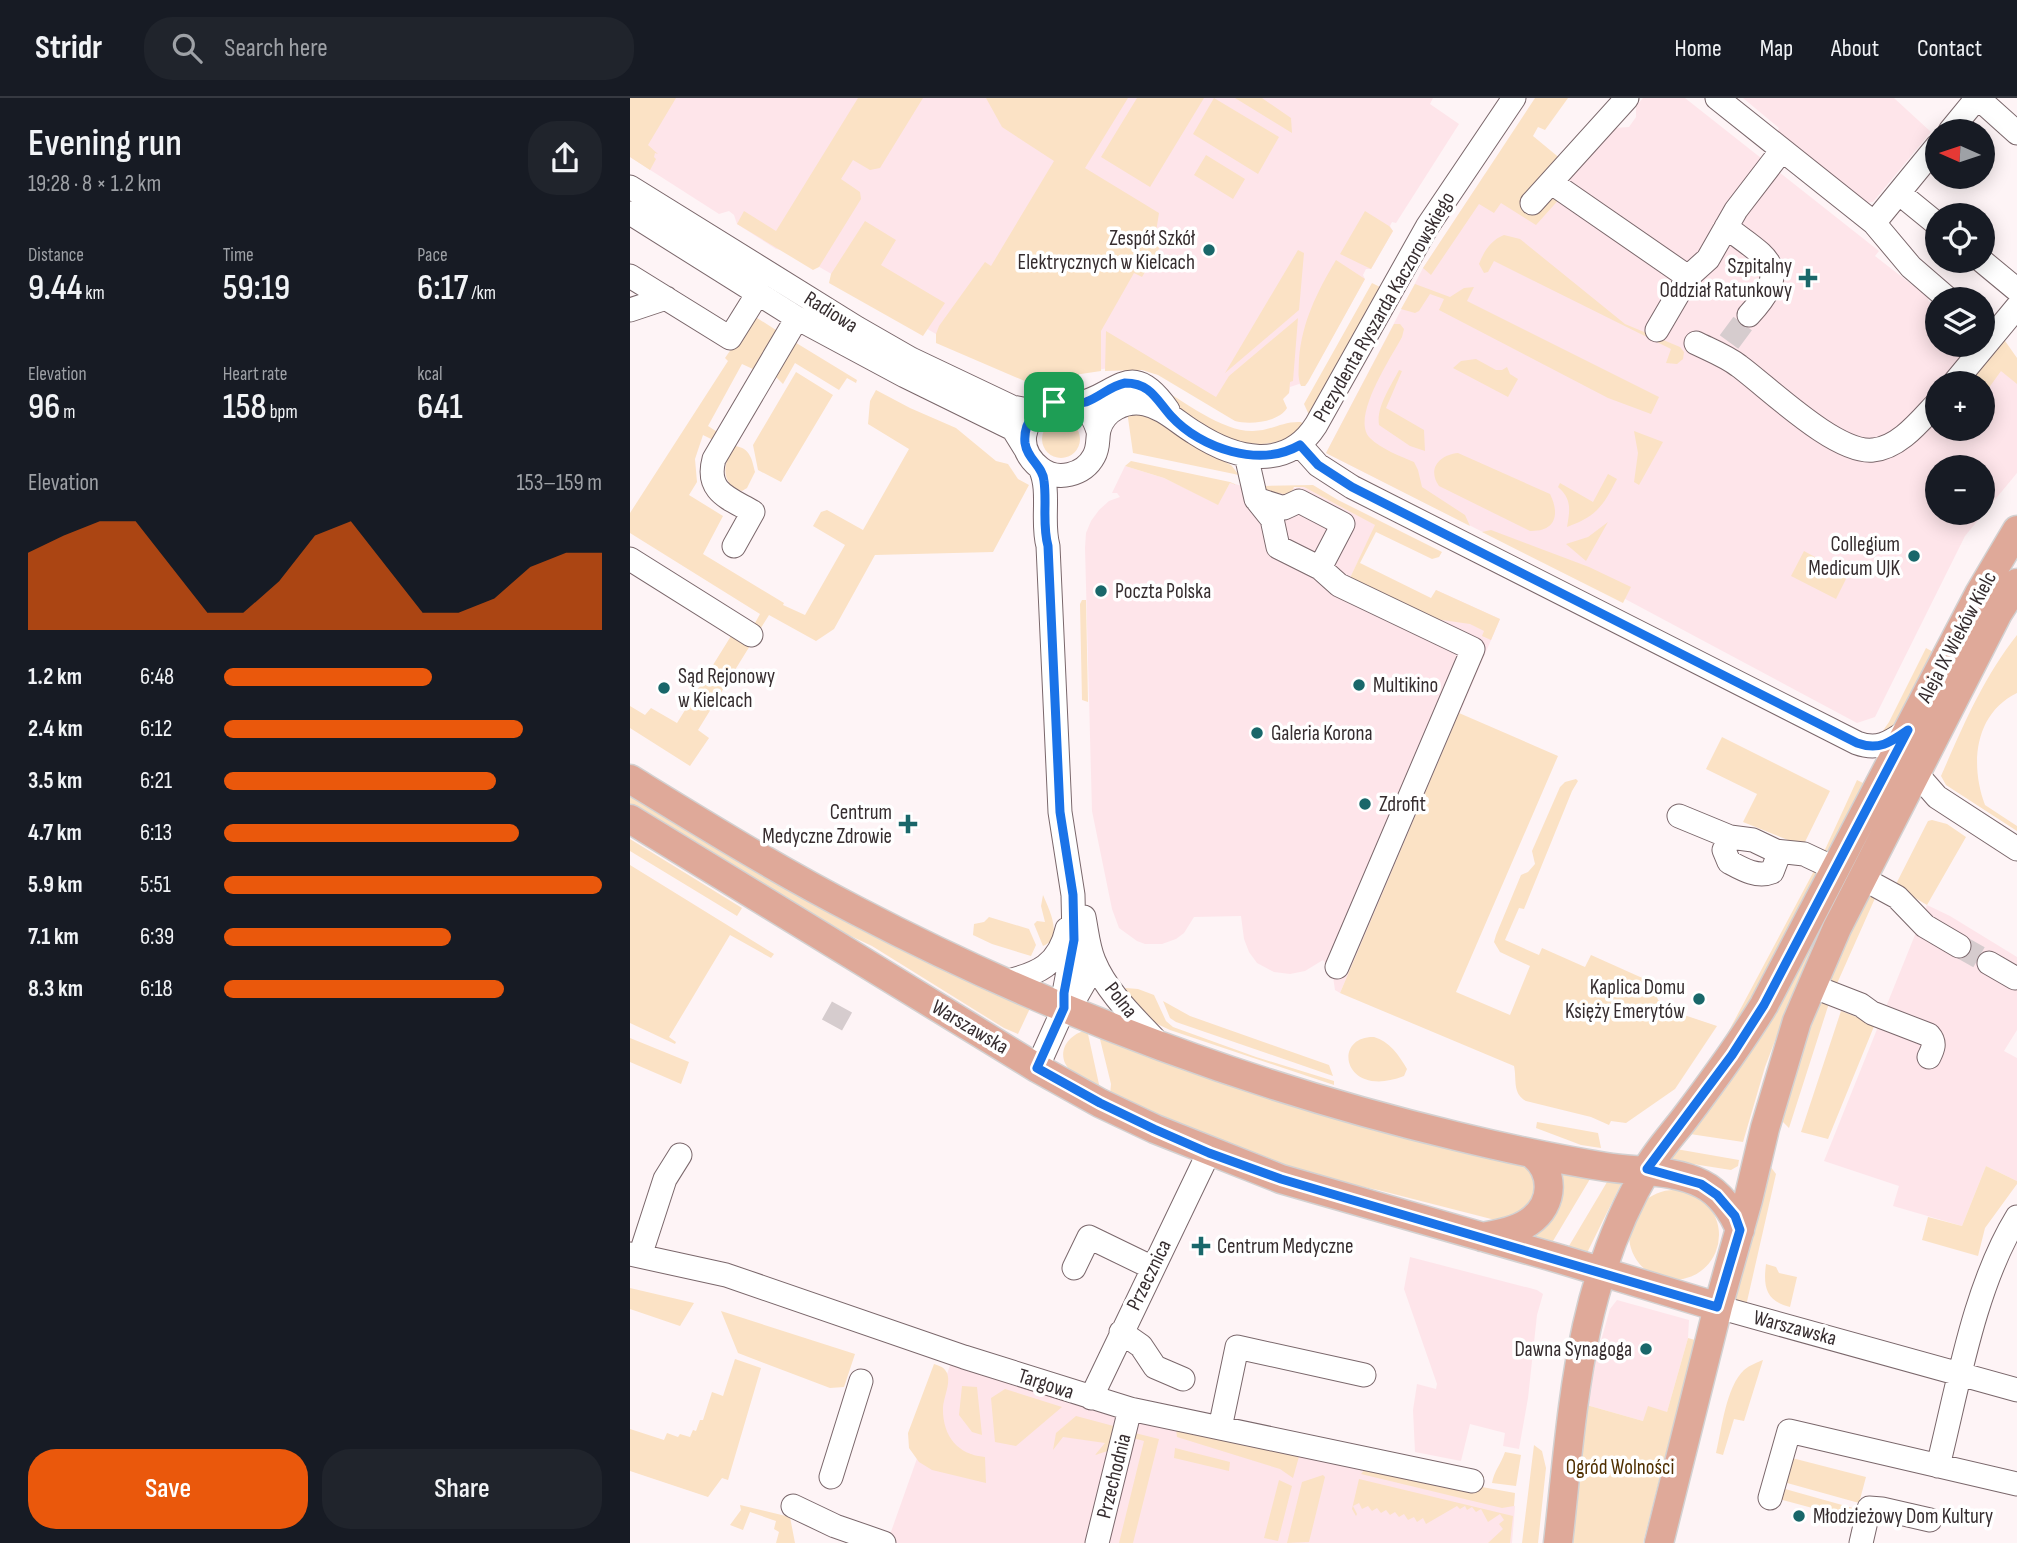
<!DOCTYPE html>
<meta charset="utf-8">
<style>
:root{--surface:#171b24;--page:#20242c;--text:#f1f3f6;--muted:#9ea1a6;--line:#363941;--accent:#ea580c}
body{margin:0;font-family:"Sofia Sans Condensed",sans-serif;background:var(--page);color:var(--text);height:100vh;display:flex;flex-direction:column;font-size:26px;white-space:nowrap}
*{box-sizing:border-box;margin:0}
p{font-size:23px;color:var(--muted)}
.icon{flex:none;width:38px;height:38px;fill:none;stroke:currentColor;stroke-width:2;stroke-linecap:round;stroke-linejoin:round}
.map{position:relative;flex:1;overflow:hidden}
.sheet{display:flex;flex-direction:column;background:var(--surface);width:630px}
.sheet>*{flex:none}
.needle{width:46px;rotate:273deg}
.fabs{position:absolute;left:1295px;top:21px;display:grid;gap:14px}
.fabs a{display:grid;place-items:center;width:70px;height:70px;border-radius:50%;background:var(--surface);box-shadow:0 4px 18px #0003;font-size:35px}
.pin{position:absolute;display:grid;place-items:center;width:60px;height:60px;color:#fff;margin:-30px;border-radius:14px;box-shadow:0 4px 10px #0006}
.round{display:grid;place-items:center;flex:none;width:74px;height:74px;border-radius:28px;background:var(--page)}
.summary{display:flex;align-items:center;justify-content:space-between;height:119px;padding:0 28px}
h1{font-size:38px;font-weight:600;line-height:52px}
.figures{display:grid;grid-template-columns:repeat(3,1fr);gap:10px;height:119px;padding:7px 28px}
.figures div{display:grid;align-content:center}
.figures b{font-size:35px;font-weight:600}
.figures small{font-size:19px;font-weight:400}
.figures p{font-size:19px}
.chart{height:196px;padding:14px 28px}
.chart p{display:flex;justify-content:space-between}
.chart svg{width:100%;height:126px;margin-top:7px;fill:var(--accent);opacity:.7}
.button{display:flex;gap:14px;margin-top:auto;padding:14px 28px}
.button a{flex:1;height:80px;border-radius:28px;background:var(--accent);color:#fff;font-size:28px;font-weight:600;line-height:80px;text-align:center}
.button a+a{background:var(--page);color:var(--text)}
ul{padding:0 28px;list-style:none;font-size:23px}
li{display:grid;grid-template-columns:112px 84px 1fr;align-items:center;height:52px}
li i{height:18px;border-radius:9px;background:var(--accent)}
header{display:flex;align-items:center;gap:42px;box-sizing:border-box;height:98px;padding:0 35px;background:var(--surface);border-bottom:2px solid var(--line)}
header strong{font-size:33px}
nav{display:flex;gap:38px;margin-inline-start:auto;font-size:24px}
.search{width:490px;height:63px;background:var(--page);display:flex;align-items:center;gap:18px;box-sizing:border-box;padding:0 24px;border-radius:28px;color:var(--muted);font-size:26px}
main{display:flex;flex:1;min-height:0}
.map>svg:first-child{display:block}
.built{fill:#fee5ea;fill-rule:evenodd}
.green{fill:#fbe2c5}
.lines{fill:none;stroke-linecap:round;stroke-linejoin:round}
.minor-tunnel{stroke:#d6ccce;stroke-width:23;stroke-dasharray:23 11;stroke-linecap:butt}
.minor-casing{stroke:#7a676b;stroke-width:25}
.major-casing{stroke:#d3d1d1;stroke-width:31}
.minor{stroke:#fff;stroke-width:23}
.major{stroke:#dfa999;stroke-width:28}
.route-casing{stroke:#fff;stroke-width:14}
.route{stroke:#1a73e8;stroke-width:9}
.poi-dot{fill:#19676a;stroke:#fff;stroke-width:2.5}
.labels{text-anchor:middle;dominant-baseline:central;stroke-width:7;stroke-linejoin:round;paint-order:stroke}
.poi-label{font-size:21px;fill:#362d2f;stroke:#fff;text-anchor:start}
.street-label{font-size:21px;fill:#362d2f;stroke:#fff}
.park-label{font-size:21px;fill:#4f2f00;stroke:#fff}
</style>
<header>
<strong>Stridr</strong>
<div class="search"><svg class="icon" aria-label="search" viewBox="0 0 24 24"><circle cx="10" cy="10" r="6"/><path d="M15 15l6 6"/></svg>Search here</div>
<nav><a>Home</a><a>Map</a><a>About</a><a>Contact</a></nav>
</header>
<main>
<section class="sheet">
<div class="summary"><div><h1>Evening run</h1><p>19:28 · 8 × 1.2 km</p></div><a class="round"><svg class="icon" aria-label="share" viewBox="0 0 24 24"><path d="M12 15V3M7 8l5-5 5 5M5 13v7h14v-7"/></svg></a></div>
<div class="figures">
<div><p>Distance</p><b>9.44<small> km</small></b></div>
<div><p>Time</p><b>59:19</b></div>
<div><p>Pace</p><b>6:17<small> /km</small></b></div>
</div>
<div class="figures">
<div><p>Elevation</p><b>96<small> m</small></b></div>
<div><p>Heart rate</p><b>158<small> bpm</small></b></div>
<div><p>kcal</p><b>641</b></div>
</div>
<div class="chart"><p><span>Elevation</span>153–159 m</p>
<svg viewBox="0 0 160 44" preserveAspectRatio="none"><path d="M0 44V17L10 11L20 6L30 6L40 22L50 38L60 38L70 27L80 11L90 6L100 22L110 38L120 38L130 33L140 22L150 17L160 17V44z"/></svg>
</div>
<ul>
<li><b>1.2 km</b>6:48<i style="width:55%"></i></li>
<li><b>2.4 km</b>6:12<i style="width:79%"></i></li>
<li><b>3.5 km</b>6:21<i style="width:72%"></i></li>
<li><b>4.7 km</b>6:13<i style="width:78%"></i></li>
<li><b>5.9 km</b>5:51<i style="width:100%"></i></li>
<li><b>7.1 km</b>6:39<i style="width:60%"></i></li>
<li><b>8.3 km</b>6:18<i style="width:74%"></i></li>
</ul>
<div class="button"><a>Save</a><a>Share</a></div>
</section>
<div class="map">
<svg width="1387" height="1445" viewBox="0 0 1387 1445">
<rect width="100%" height="100%" fill="#fef4f6"/>
<path class="built" d="M0 0H803L800 6 829 26 766 125 762 124 760 128 763 133 741 171H736L733 177 735 181 675 288 669 286 660 289 659 295 630 321 524 272 495 268 413 279 343 253 306 236 165 155 146 151 107 126 104 117 99 113 89 116 0 59Z
M1013 0H1055L1249 153 1245 158 1299 200 1298 202 1307 210V247H1353L1387 270V375L1335 438 1245 619 1227 625 954 479 952 484 696 355 793 170 855 76 905 113 984 30 999 29 1006 19V8ZM1307 285H1353V331H1307ZM1307 369H1353V415H1307Z
M1113 0H1264L1301 34 1243 104 1233 105 1147 34 1149 30Z
M495 368 534 380 588 406 600 385 636 393 674 389 746 427 719 482 793 518 806 492 870 521 710 895 705 892 702 872 693 862 675 873 660 876 644 874 627 865 619 854 614 841 611 818 564 819 554 835 546 841 532 846H515L507 843 489 830 482 811 462 713 455 450 456 435 461 423 469 412 479 403 490 399 487 395H482Z
M1297 807 1320 818 1387 859V932L1374 953 1387 960V1083L1356 1068 1332 1128 1263 1108 1269 1088 1194 1063Z
M780 1159 907 1192 913 1196 907 1217 898 1300 889 1351 873 1348 875 1335 840 1326 831 1363 785 1354 783 1312 787 1286 806 1291 807 1286 774 1191Z
M987 1202 1059 1222 1058 1240 1037 1314 1013 1323 953 1306 980 1211Z
M323 1259 885 1408 882 1445H257Z"/>
<path class="green" d="M0 0H46L18 47 28 56 25 55 24 59 26 61 20 72 0 59Z
M228 0H293L250 70 240 72 223 62 211 81 230 94 231 101 189 169 183 172 107 126 114 113 146 133Z
M356 0H498L455 70 529 115 526 134 533 144 512 179 504 175 471 233V273L397 284 306 245V236L309 228 355 164 361 168 424 63 372 29Z
M507 0H574L520 89 471 59Z
M584 0 649 39 628 76 563 36Z
M605 0H632L661 20 662 35Z
M905 0H938L915 32 908 29 903 38 932 62 919 98H932L906 127 871 105 864 115 849 106 801 177 793 170Z
M576 57 615 81 603 101 564 77Z
M735 113 759 128 763 133 741 171 710 156Z
M235 123 266 142 251 167 315 205 293 238 199 185 201 176Z
M874 137 890 141 995 226 1050 249 1054 254 1053 261 1047 266 1036 265 1041 251 864 163 858 174 854 175 849 166C854 153 861 142 874 137Z
M668 152 674 155 669 212 595 275Z
M706 162 735 181 678 284 675 288H671C667 279 669 270 669 261 672 224 687 194 706 162Z
M742 185 750 189 679 317 674 306Z
M785 186 820 199 834 190 844 189 837 203 1029 299 1021 316 978 300 809 212 814 201 800 196 789 213 785 215 771 211Z
M124 218 149 234 125 272 112 266 78 328 89 335 85 343 73 337 65 361 67 384 59 397 93 418 73 456 154 505 153 507 175 517 215 447 183 428 191 414 197 412 233 432 279 351 238 326 240 303 246 292 280 310 326 330 366 363 378 366 388 381 399 387 363 454 245 457 204 531 186 543 139 517 68 632 79 640 60 668 0 630V608L15 617 21 610 47 625 101 538 114 545 130 516 0 435V415L98 263 95 260Z
M668 220 663 283 660 284 659 295 653 301 657 310C649 324 620 327 605 323L528 277 512 272 475 273 476 233 586 299 599 278Z
M764 226H770L774 231 772 239C761 260 720 320 740 340 751 351 770 358 784 364L788 372 792 389 835 417 840 428 696 355Z
M1373 240 1387 260V286L1371 273 1353 298V285H1335Z
M163 243 227 282 226 285 217 280 209 292 165 265 153 286 144 277Z
M846 261 866 272H872L877 269 880 276 888 281 878 299 823 270 831 263Z
M769 272 772 273 756 310 794 332 795 353 780 348 749 327C746 309 761 288 769 272Z
M166 274 203 297 151 384 128 372 123 347Z
M528 288C553 303 593 334 623 333 641 333 652 323 671 324L674 327C639 364 582 340 550 312 542 305 535 296 528 288Z
M497 313H514L567 349 601 367 609 377 503 355Z
M412 341a19 19 0 1 1 38 0a19 19 0 1 1-38 0Z
M1004 333 1033 344 1009 387 1004 384 1008 355Z
M105 348C120 350 122 361 125 374L117 390 112 393C89 386 93 363 105 348Z
M828 355 920 396C930 416 926 434 900 433L809 388C797 371 809 357 828 355Z
M501 363 600 384 607 387 600 385 588 407 534 380 495 368Z
M978 376 987 381C973 408 967 418 937 429 940 412 942 401 928 389L930 385 963 404Z
M683 387 708 402 812 454 809 459 802 461 746 434 730 465 801 500 806 492 870 521 861 542 852 538 854 533 840 526 791 519 719 482 745 427 674 389H664L660 397 636 393 633 388Z
M978 424 956 463 936 446 958 439Z
M861 432 959 469 1001 489 993 505 852 434Z
M1174 453 1218 477 1206 501 1161 478Z
M452 502H456L458 604 452 602 450 506Z
M1387 537V595C1344 616 1340 667 1355 707L1387 728V733L1316 687 1311 678C1333 628 1353 580 1387 537Z
M1296 550 1307 556 1273 622 1248 640 1259 624Z
M829 615 928 658 826 894 880 917 900 868 870 854 864 844 866 837 891 777 898 774 905 766 902 753 930 689 935 684 946 681 948 683 942 693 894 811 889 810 875 842 909 857 912 850 955 869 961 857 1028 887 1025 894 1028 902 1055 915 1054 917 1087 928 1045 991 996 1025 981 1023 979 1027 961 1019 896 1003C882 995 887 982 884 968L710 895Z
M1092 639 1200 693 1173 748 1113 724 1127 696 1076 671Z
M1227 682 1239 688 1203 756H1193Z
M0 693 402 906 388 936 374 930 242 848 169 814 0 709Z
M1251 706 1257 709 1160 903 1135 969 1113 1044 1060 1036C1142 938 1193 818 1251 706Z
M1302 722 1317 726 1336 739 1297 807 1265 788 1298 723Z
M0 741 112 810 107 818 0 753Z
M0 767 144 856 141 860 100 837 39 939 46 944 45 946 0 925Z
M1185 771 1188 774 1168 825 1097 942 1086 957Z
M1234 796 1246 798 1205 890 1201 887 1198 877Z
M413 797C419 811 434 840 413 848L404 826 407 823 415 824 411 808Z
M359 819 399 831 406 847 401 858 362 846 343 837 344 826 354 824Z
M496 890 508 891 524 897 536 923 543 929 626 959 704 983V987L540 932 519 922 491 893Z
M1201 899 1159 1030 1149 1020 1188 901Z
M533 903 560 918 699 967 703 978 546 924 540 920Z
M1211 913 1245 926 1198 1041 1171 1034Z
M459 932 458 936 470 991C461 985 448 980 441 973 423 956 439 934 459 932Z
M469 937 895 1064 907 1076 906 1097 894 1114 869 1123 748 1092 653 1072 480 997 481 986Z
M744 939C759 943 769 957 777 971L774 978C713 1002 701 938 744 939Z
M0 940 59 964 51 986 0 964Z
M907 1024 968 1035 971 1050 951 1047 906 1030Z
M1046 1051 1109 1062 1108 1068 1101 1072 1044 1063 1040 1061Z
M1140 1068 1146 1076 1116 1208 1102 1204Z
M1356 1068 1387 1083V1086L1355 1130 1348 1158 1292 1142 1298 1119 1332 1128Z
M924 1069 963 1076 920 1148 888 1135Z
M980 1079 991 1083V1086L955 1159 936 1153Z
M999 1137a45 45 0 1 1 90 0a45 45 0 1 1-90 0Z
M1136 1166 1146 1169 1149 1175 1167 1179 1160 1209C1136 1203 1133 1189 1136 1166Z
M0 1190 64 1205 50 1228 0 1211Z
M91 1213 225 1256 214 1289 200 1290 108 1255Z
M1058 1240 1065 1242 1013 1445H942L953 1306 1013 1323 1018 1308 1037 1314Z
M105 1261 131 1270 98 1382 92 1380 78 1399 0 1373V1331L34 1342 37 1335 48 1339 50 1336 60 1339 63 1332 66 1333 70 1322H73L82 1294 93 1298Z
M1133 1262 1114 1323 1104 1321 1093 1357 1086 1355C1092 1330 1096 1289 1114 1272 1120 1267 1128 1264 1133 1262Z
M304 1266C310 1268 314 1269 317 1275 321 1285 314 1298 313 1309 312 1337 327 1357 355 1359L356 1385 302 1372 289 1364 279 1350 278 1335Z
M332 1288 347 1289 352 1337 342 1334 329 1317Z
M375 1291 432 1309 386 1348 365 1344 361 1300Z
M446 1318 491 1330 481 1352 465 1357 475 1345 433 1339 423 1352 426 1335Z
M546 1330 670 1355 663 1380 650 1371 547 1339Z
M505 1335 529 1341 503 1445H489L514 1343 503 1340Z
M904 1347 912 1353 916 1370 908 1445H892Z
M545 1350 600 1364 599 1373 544 1360Z
M875 1354 891 1357 886 1388 862 1385C864 1373 871 1366 875 1354Z
M1162 1360 1236 1379 1229 1405 1150 1383Z
M736 1370 854 1378 852 1389 885 1395 884 1408 872 1410 731 1376Z
M693 1377 695 1379 679 1444 657 1445 672 1384Z
M729 1381 883 1418 880 1445H858L873 1431 869 1426 874 1422 870 1416 858 1424 851 1411 846 1414 842 1409 837 1412 835 1408 830 1411 827 1408 796 1426 793 1420 787 1424 784 1419 778 1422 774 1416 769 1419 765 1414 760 1417 756 1412 751 1415 747 1410 742 1413 738 1408 732 1411 729 1405 723 1408 727 1416 726 1418 722 1411Z
M649 1382 662 1388 648 1443 634 1440Z
M1148 1389 1230 1412 1227 1422 1145 1400Z
M110 1407 160 1419 165 1445H146L149 1434 144 1431 146 1423 120 1414 113 1432 100 1427 111 1412Z"/>
<g class="lines">
<path class="minor-tunnel" d="M1099 244 1119 217
M1329 848 1359 865
M202 927 212 909"/>
<defs>
<path id="minor" d="M1087 0 1244 125 1281 169 1318 201
M1348 0 1387 35
M1320 33 1347 0
M922 85 1058 179
M0 89 227 230 281 261 382 309 398 312 413 308
M1269 95 1307 126
M902 105 997 0
M0 115 167 220 275 278 383 331 396 352
M1244 125 1307 48
M1096 129C1138 161 1163 169 1119 217
M1352 163 1387 192
M0 178 100 240 128 195
M0 212 36 200
M1027 232 1058 179 1078 161 1106 112 1152 52
M1066 245C1080 252 1096 258 1109 268 1139 290 1206 356 1243 352 1269 350 1290 323 1307 305
M1324 285 1387 209
M446 306C487 299 500 257 538 312
M468 333C448 265 359 329 410 370 427 384 454 377 464 358 469 349 467 341 469 332 474 312 496 302 515 306 534 310 548 325 565 335 605 361 656 374 686 327L797 129 884 0
M670 347 688 367 722 389 1227 645C1249 653 1260 644 1278 632
M616 357 626 401 654 410 669 403 713 426 690 470 648 449 642 421 626 401
M410 370C421 393 411 423 418 448L430 714 443 797 444 842 434 895V910
M104 448 123 414C99 400 75 394 84 361L167 220
M0 461 121 537
M690 470 709 487 843 551 707 869
M1286 675 1307 699 1387 751
M1049 718 1100 739
M1100 739 1123 742 1146 753 1147 761 1142 774C1127 780 1112 771 1099 764L1094 752Z
M1146 753 1174 756 1206 771
M1232 780 1267 799 1295 828 1329 848
M454 819C457 834 458 849 464 863 477 895 506 921 529 946
M1359 865 1385 880
M374 884C408 876 429 867 437 831
M1182 888 1231 907 1242 915 1299 937C1306 945 1303 951 1299 959
M407 970 434 910 446 899 454 885 459 851
M0 1156 96 1177 334 1259 500 1311 842 1383
M10 1158 35 1081 50 1057
M444 1170 459 1139 523 1170
M1088 1209 1387 1292
M491 1234 511 1248 525 1269 553 1281
M461 1300 579 1054
M590 1330 607 1249 734 1277
M1308 1368C1328 1288 1344 1189 1387 1119
M201 1379 231 1283
M1140 1400 1159 1333 1387 1386
M163 1408 205 1428 254 1445
M467 1445 500 1311
M1231 1445 1239 1410 1252 1411 1300 1422"/>
<path id="major" d="M0 681C75 727 149 773 227 813 417 912 618 988 826 1038 875 1050 926 1061 976 1069 1008 1074 1042 1071 1072 1086 1090 1095 1103 1114 1110 1132
M0 721 407 970 470 1005 525 1031 651 1081 930 1161 1088 1209
M852 1139C868 1136 886 1133 899 1124 925 1106 925 1073 901 1055
M928 1445C943 1313 947 1190 1017 1071 1027 1053 1042 1037 1055 1020 1083 983 1110 946 1134 907L1349 496 1387 432
M1029 1445 1088 1209 1118 1102 1135 1030 1167 923 1207 830 1368 515 1387 485"/>
</defs>
<use href="#minor" class="minor-casing"/>
<use href="#major" class="major-casing"/>
<use href="#minor" class="minor"/>
<use href="#major" class="major"/>
</g>
<g class="lines">
<defs>
<path id="route" d="M495 285C520 285 526 301 541 318 571 351 630 370 670 347L688 367 722 389 1227 645C1249 653 1261 644 1278 632L1134 907 1102 957 1017 1071 1071 1086 1087 1097 1105 1118 1110 1132 1087 1209 651 1081 579 1055 524 1031 470 1005 407 970 434 910V895L444 842 443 797 430 714 418 448C412 426 417 405 414 383 413 368 397 361 395 345 393 324 408 305 429 303 439 302 446 307 456 304 470 299 480 288 495 285Z"/>
</defs>
<use href="#route" class="route-casing"/>
<use href="#route" class="route"/>
</g>
<g class="poi-dot">
<circle cx="579" cy="152" r="7"/>
<path d="M1174.5 169.5h7v7h7v7h-7v7h-7v-7h-7v-7h7z"/>
<circle cx="1284" cy="458" r="7"/>
<circle cx="471" cy="493" r="7"/>
<circle cx="729" cy="587" r="7"/>
<circle cx="34" cy="590" r="7"/>
<circle cx="627" cy="635" r="7"/>
<circle cx="735" cy="706" r="7"/>
<path d="M274.5 715.5h7v7h7v7h-7v7h-7v-7h-7v-7h7z"/>
<circle cx="1069" cy="901" r="7"/>
<path d="M567.5 1137.5h7v7h7v7h-7v7h-7v-7h-7v-7h7z"/>
<circle cx="1016" cy="1251" r="7"/>
<circle cx="1169" cy="1418" r="7"/>
</g>
<g class="labels">
<g class="poi-label">
<text x="565" y="140" text-anchor="end">Zespół Szkół<tspan x="565" dy="24">Elektrycznych w Kielcach</tspan></text>
<text x="1162" y="168" text-anchor="end">Szpitalny<tspan x="1162" dy="24">Oddział Ratunkowy</tspan></text>
<text x="1270" y="446" text-anchor="end">Collegium<tspan x="1270" dy="24">Medicum UJK</tspan></text>
<text x="485" y="493">Poczta Polska</text>
<text x="48" y="578">Sąd Rejonowy<tspan x="48" dy="24">w Kielcach</tspan></text>
<text x="743" y="587">Multikino</text>
<text x="641" y="635">Galeria Korona</text>
<text x="749" y="706">Zdrofit</text>
<text x="262" y="714" text-anchor="end">Centrum<tspan x="262" dy="24">Medyczne Zdrowie</tspan></text>
<text x="1055" y="889" text-anchor="end">Kaplica Domu<tspan x="1055" dy="24">Księży Emerytów</tspan></text>
<text x="587" y="1148">Centrum Medyczne</text>
<text x="1002" y="1251" text-anchor="end">Dawna Synagoga</text>
<text x="1183" y="1418">Młodzieżowy Dom Kultury</text>
</g>
<g class="street-label">
<text transform="translate(754 209) rotate(-60)">Prezydenta Ryszarda Kaczorowskiego</text>
<text transform="translate(201 214) rotate(32)">Radiowa</text>
<text transform="translate(1327 539) rotate(-62)">Aleja IX Wieków Kielc</text>
<text transform="translate(491 902) rotate(52)">Polna</text>
<text transform="translate(340 929) rotate(31)">Warszawska</text>
<text transform="translate(519 1177) rotate(-64)">Przecznica</text>
<text transform="translate(1165 1230) rotate(15)">Warszawska</text>
<text transform="translate(416 1286) rotate(18)">Targowa</text>
<text transform="translate(484 1378) rotate(-76)">Przechodnia</text>
</g>
<g class="park-label">
<text x="990" y="1369">Ogród Wolności</text>
</g>
</g>
</svg>
<div class="fabs">
<a><svg class="needle" viewBox="-14 -14 28 28"><path d="M0-13l5 13h-10z" fill="#e53935"/><path d="M0 13l5-13h-10z" fill="#9ea1a6"/></svg></a>
<a><svg class="icon" aria-label="locate" viewBox="0 0 24 24"><circle cx="12" cy="12" r="6"/><path d="M12 2v4M12 18v4M2 12h4M18 12h4"/></svg></a>
<a><svg class="icon" aria-label="layers" viewBox="0 0 24 24"><path d="M12 4l9 5-9 5-9-5zM3 14l9 5 9-5"/></svg></a>
<a>+</a>
<a>−</a>
</div>
<div class="pin" style="left:424px;top:304px;background:#1e9e55"><svg class="icon" aria-label="arrive" viewBox="0 0 24 24"><path d="M6 21V4h12l-3 4 3 4H6"/></svg></div>
</div>
</main>
